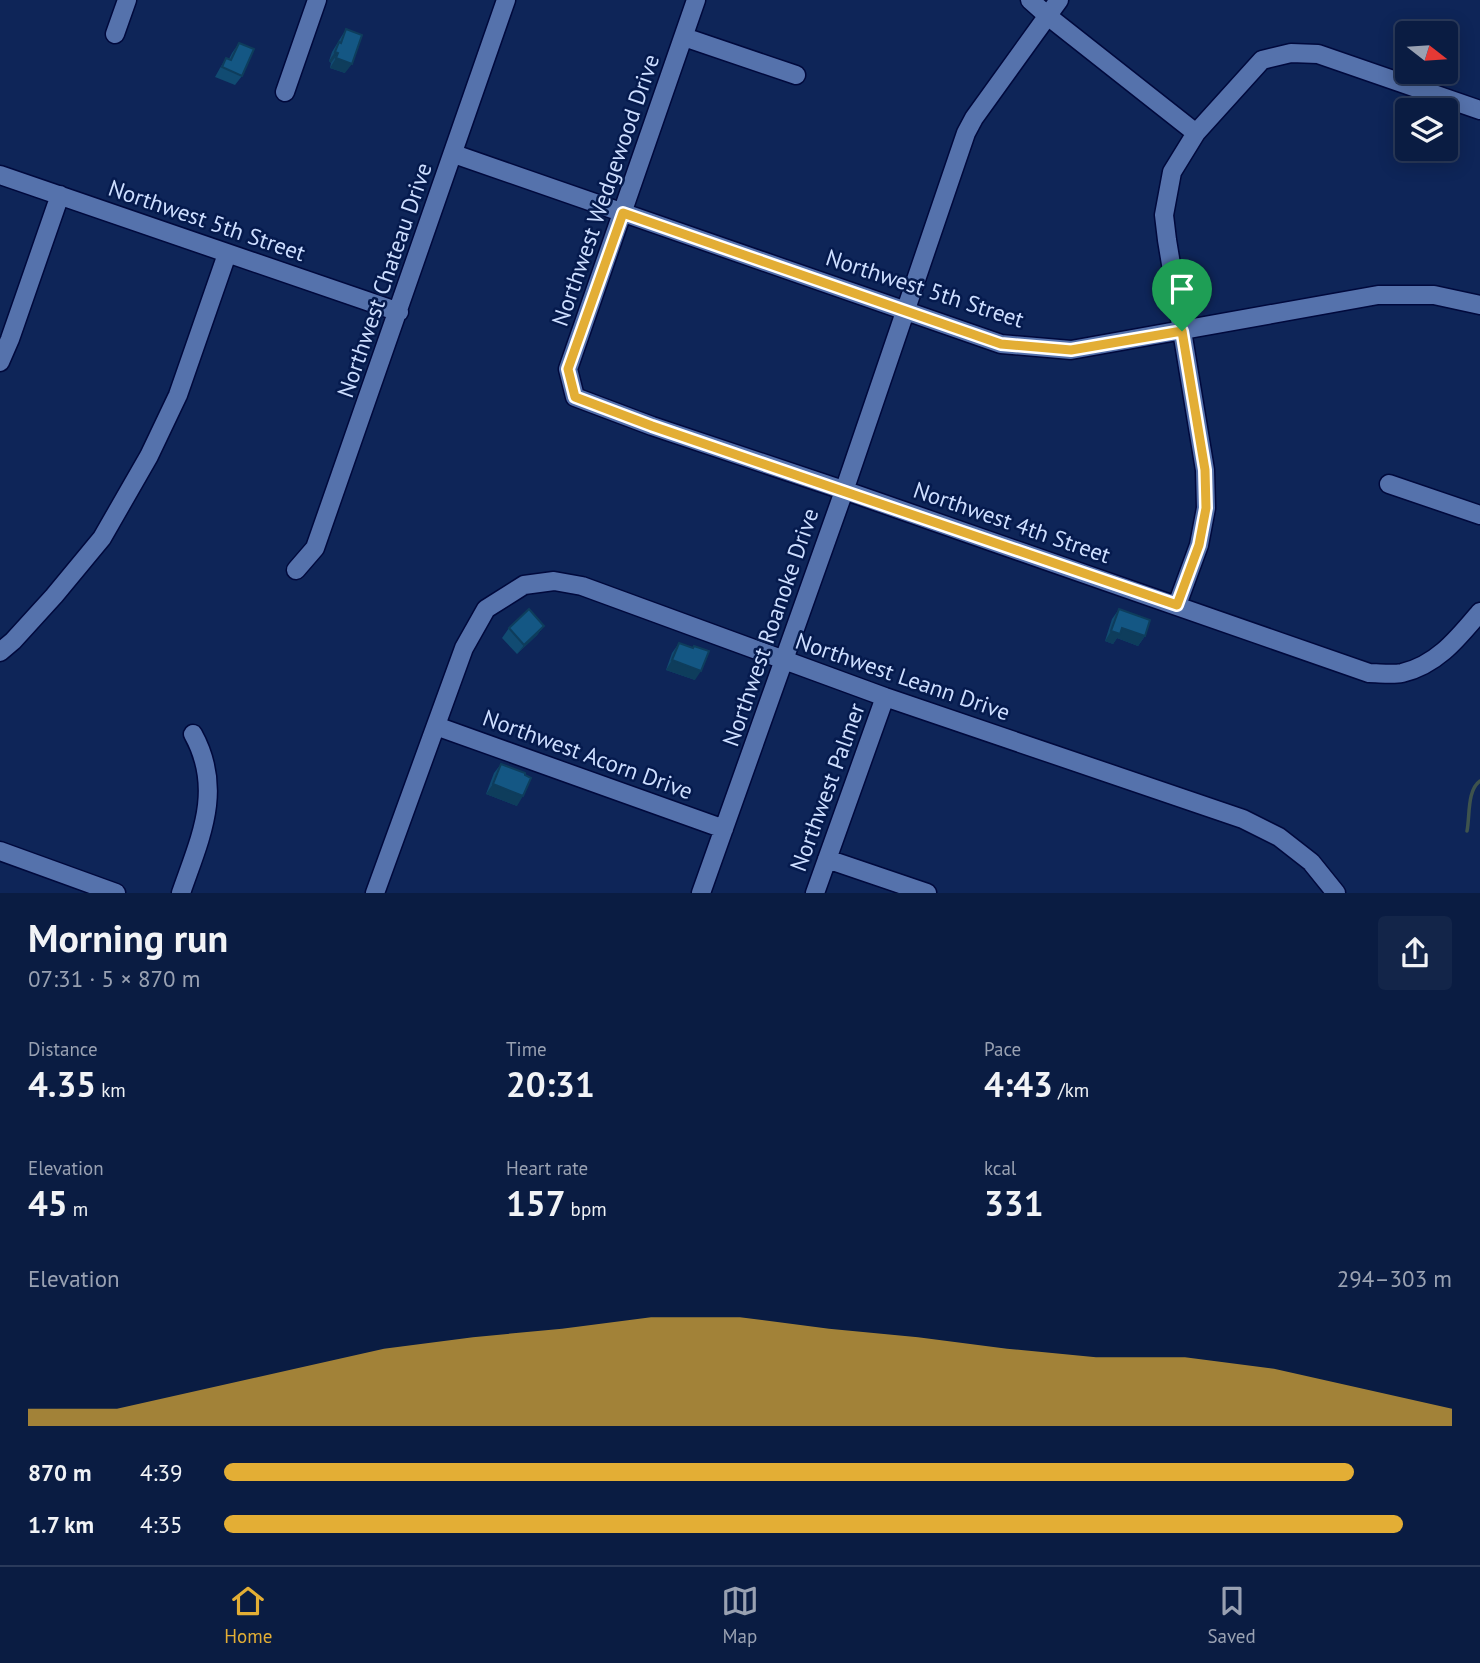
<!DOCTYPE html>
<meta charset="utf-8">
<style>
:root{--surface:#0a1c42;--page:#132549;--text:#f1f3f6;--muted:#99a1b2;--line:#2a3a5b;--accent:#e3ae35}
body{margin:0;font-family:"PT Sans",sans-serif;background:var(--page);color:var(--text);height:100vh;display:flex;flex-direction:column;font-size:26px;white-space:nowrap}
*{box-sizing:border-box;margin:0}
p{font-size:23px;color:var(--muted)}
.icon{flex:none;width:38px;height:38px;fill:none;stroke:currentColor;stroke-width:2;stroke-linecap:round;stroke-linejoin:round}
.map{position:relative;height:893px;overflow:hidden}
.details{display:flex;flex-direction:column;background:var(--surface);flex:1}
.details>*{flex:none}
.needle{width:46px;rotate:107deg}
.buttons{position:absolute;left:1395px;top:21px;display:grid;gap:14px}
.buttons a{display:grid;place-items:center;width:63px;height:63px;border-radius:7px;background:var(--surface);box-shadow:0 4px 18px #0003,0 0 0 2px var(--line);font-size:35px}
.pin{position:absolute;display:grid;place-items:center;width:60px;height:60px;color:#fff;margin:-72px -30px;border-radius:50% 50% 50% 0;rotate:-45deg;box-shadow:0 0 7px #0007}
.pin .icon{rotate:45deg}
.round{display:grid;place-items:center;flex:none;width:74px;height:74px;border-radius:7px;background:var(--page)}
.headline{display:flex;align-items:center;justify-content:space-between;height:119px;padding:0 28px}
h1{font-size:38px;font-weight:700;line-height:52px}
.metrics{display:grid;grid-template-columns:repeat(3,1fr);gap:10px;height:119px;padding:7px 28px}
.metrics div{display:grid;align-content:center}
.metrics b{font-size:35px;font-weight:700}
.metrics small{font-size:19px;font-weight:400}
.metrics p{font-size:19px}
.chart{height:196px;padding:14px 28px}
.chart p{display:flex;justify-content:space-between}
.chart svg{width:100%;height:126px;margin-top:7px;fill:var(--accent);opacity:.7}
ul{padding:0 28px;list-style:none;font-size:23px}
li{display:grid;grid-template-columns:112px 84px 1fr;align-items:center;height:52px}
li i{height:18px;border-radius:9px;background:var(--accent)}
.dock{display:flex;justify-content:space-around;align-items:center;height:98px;border-top:2px solid var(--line);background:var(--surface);font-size:19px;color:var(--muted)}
.dock a{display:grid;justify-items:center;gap:4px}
.dock .selected{color:var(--accent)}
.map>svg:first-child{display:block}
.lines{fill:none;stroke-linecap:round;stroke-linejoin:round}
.stream{stroke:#3e534d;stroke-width:3.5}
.minor-casing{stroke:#00093c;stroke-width:21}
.minor{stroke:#5572ac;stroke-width:18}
.wall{fill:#114b72}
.shaded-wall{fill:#0e3d5c}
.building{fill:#145784;stroke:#0e3d5c;stroke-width:2}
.route-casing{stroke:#fff;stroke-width:14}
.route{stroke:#e3ae35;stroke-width:9}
.labels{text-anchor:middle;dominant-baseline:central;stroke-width:5;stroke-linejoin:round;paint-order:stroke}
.street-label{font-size:23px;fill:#cddeff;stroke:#051a4d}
</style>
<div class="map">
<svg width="1480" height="893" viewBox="0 0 1480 893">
<rect width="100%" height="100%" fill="#0e2558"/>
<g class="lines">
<path class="stream" d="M1467 831C1470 816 1467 790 1480 781"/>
<defs>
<path id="minor" d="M696 0 568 369 575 397 652 426 855 494 1369 673C1379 673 1392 675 1402 673 1437 665 1458 638 1480 612
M1030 0 1049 17 1196 133
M115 34 127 0
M684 37 796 75
M285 92 317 0
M454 154 1001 344 1071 350 1378 295H1434L1480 305
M0 175 399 312
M0 362 10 339 60 195
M1389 484 1480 515
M296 570 315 548 506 0
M1177 605 1199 545 1206 508 1205 470 1167 240 1164 215 1172 172 1196 133 1262 60 1291 53 1318 54 1480 110
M0 652 13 641 54 596 102 538 149 456 178 395 227 254
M436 726 724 829
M0 851 116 893
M827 859 927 893
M181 893C200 838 224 790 193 734
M375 893 464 648 486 609 524 585 554 581 582 586 885 697 1243 819 1279 837 1311 862 1336 893
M701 893 844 491 966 133 974 118 1059 0
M815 893 885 697"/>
</defs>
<use href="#minor" class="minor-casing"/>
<use href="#minor" class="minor"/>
</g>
<path class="wall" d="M346 29 345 73 330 68 331 63 329 61 332 52Z
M239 43 242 76 235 85 215 77 220 68 226 58 229 59 232 53Z
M1119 609 1145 636 1138 646 1117 638 1113 644 1105 641 1112 619Z
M544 626 537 635 517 654 502 638 509 628Z
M679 643 695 680 666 670 672 653Z
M501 764 517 806 486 794 494 773Z"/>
<path class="shaded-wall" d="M335 52 338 53 331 63 329 61Z
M336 58 352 64 345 73 330 68Z
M544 626 537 635 517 654 524 645Z
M1122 628 1145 636 1138 646 1117 638 1113 644 1105 641 1111 631Z
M672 660 701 671 695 680 666 670Z
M493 784 523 796 517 806 486 794Z"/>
<path class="building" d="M346 29 362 35 352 64 336 58 338 53 335 52 339 42 341 43Z
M239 43 254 49 242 76 222 67 226 58 231 60Z
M529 609 544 626 524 645 509 628Z
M1119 609 1150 620 1145 636 1122 628 1120 634 1111 631Z
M679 643 693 648 694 646 709 651 701 671 672 660Z
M501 764 525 773V775L531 778 523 796 493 784Z"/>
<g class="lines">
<defs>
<path id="route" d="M623 213 1001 344 1071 350 1182 331 1205 470 1206 508 1199 545 1177 605 652 426 575 397 568 369Z"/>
</defs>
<use href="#route" class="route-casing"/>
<use href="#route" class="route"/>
</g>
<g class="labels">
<g class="street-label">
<text transform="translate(605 190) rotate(-71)">Northwest Wedgewood Drive</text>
<text transform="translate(207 220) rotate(19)">Northwest 5th Street</text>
<text transform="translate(384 280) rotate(-71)">Northwest Chateau Drive</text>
<text transform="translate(925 288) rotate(18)">Northwest 5th Street</text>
<text transform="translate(1012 522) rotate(19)">Northwest 4th Street</text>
<text transform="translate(770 627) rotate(-71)">Northwest Roanoke Drive</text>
<text transform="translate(903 676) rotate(19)">Northwest Leann Drive</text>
<text transform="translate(588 754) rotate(20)">Northwest Acorn Drive</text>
<text transform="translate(827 787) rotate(-70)">Northwest Palmer</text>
</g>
</g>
</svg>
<div class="buttons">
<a><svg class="needle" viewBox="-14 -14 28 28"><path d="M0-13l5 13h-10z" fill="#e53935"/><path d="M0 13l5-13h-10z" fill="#99a1b2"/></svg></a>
<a><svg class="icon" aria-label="layers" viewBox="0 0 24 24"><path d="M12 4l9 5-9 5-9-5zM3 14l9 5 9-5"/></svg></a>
</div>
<div class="pin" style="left:1182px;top:331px;background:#1e9e55"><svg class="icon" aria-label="arrive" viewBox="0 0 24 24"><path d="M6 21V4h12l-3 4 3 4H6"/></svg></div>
</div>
<section class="details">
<div class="headline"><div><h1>Morning run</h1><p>07:31 · 5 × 870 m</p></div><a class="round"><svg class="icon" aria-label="share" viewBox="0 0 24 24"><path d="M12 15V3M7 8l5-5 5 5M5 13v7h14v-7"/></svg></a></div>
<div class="metrics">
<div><p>Distance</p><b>4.35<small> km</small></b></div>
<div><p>Time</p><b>20:31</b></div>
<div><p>Pace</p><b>4:43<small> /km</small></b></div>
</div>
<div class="metrics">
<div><p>Elevation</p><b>45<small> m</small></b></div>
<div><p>Heart rate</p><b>157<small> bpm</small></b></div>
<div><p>kcal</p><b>331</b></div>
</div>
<div class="chart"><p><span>Elevation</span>294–303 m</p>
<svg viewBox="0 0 160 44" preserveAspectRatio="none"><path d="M0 44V38L10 38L20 31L30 24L40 17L50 13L60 10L70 6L80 6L90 10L100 13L110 17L120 20L130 20L140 24L150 31L160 38V44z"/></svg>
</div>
<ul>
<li><b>870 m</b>4:39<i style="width:92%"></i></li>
<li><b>1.7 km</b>4:35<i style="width:96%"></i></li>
</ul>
</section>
<nav class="dock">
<a class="selected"><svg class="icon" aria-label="home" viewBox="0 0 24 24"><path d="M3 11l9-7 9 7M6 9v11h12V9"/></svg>Home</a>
<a><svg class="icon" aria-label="map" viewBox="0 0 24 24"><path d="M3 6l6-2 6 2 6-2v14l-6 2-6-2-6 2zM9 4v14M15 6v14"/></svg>Map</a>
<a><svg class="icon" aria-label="saved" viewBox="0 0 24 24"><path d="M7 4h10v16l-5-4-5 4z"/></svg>Saved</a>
</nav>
